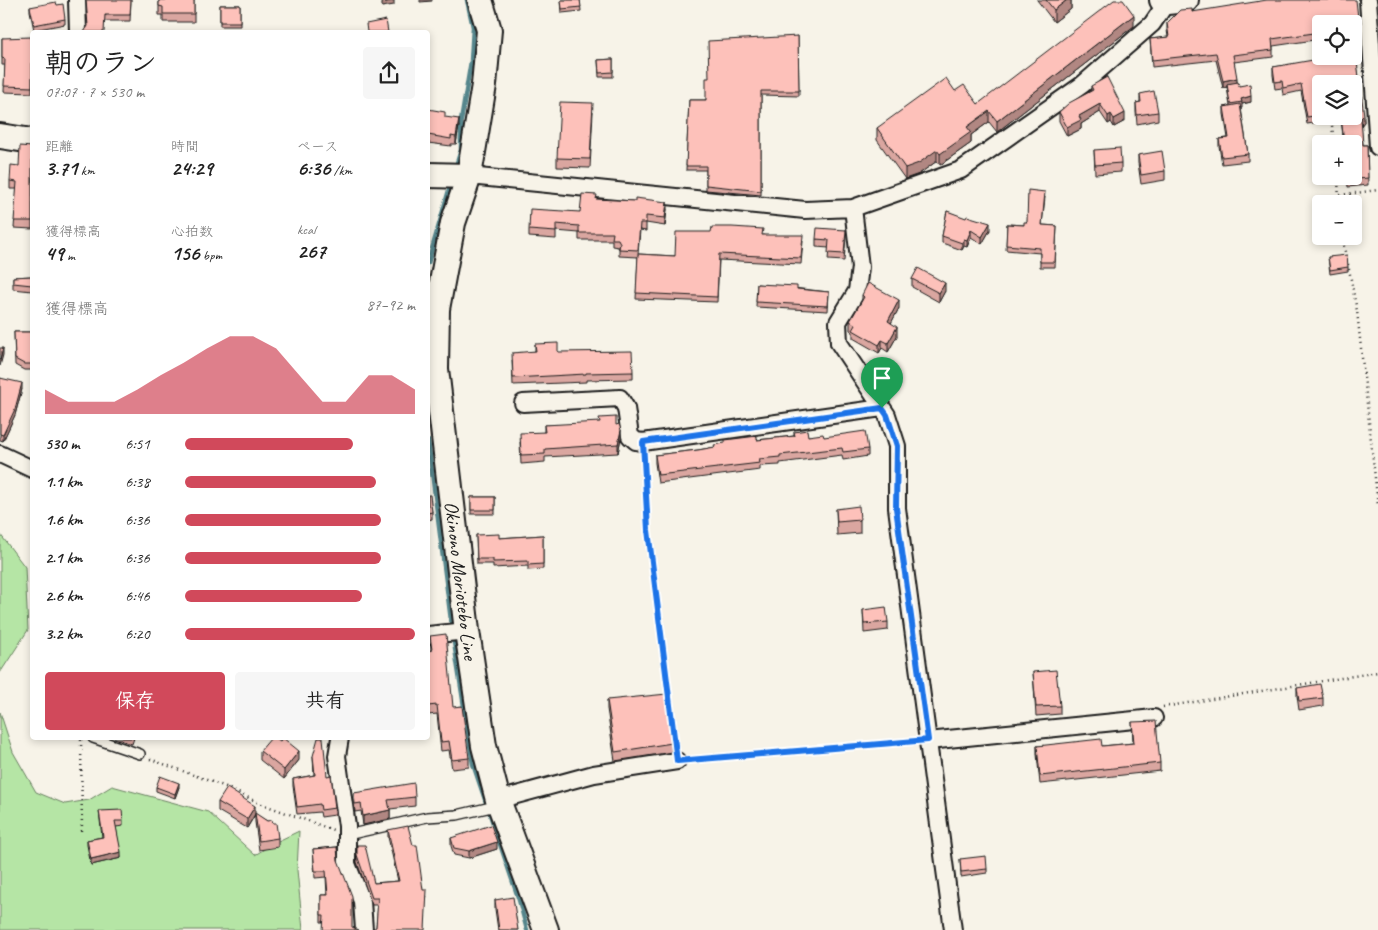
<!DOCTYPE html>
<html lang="ja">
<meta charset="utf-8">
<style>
:root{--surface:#fff;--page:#f6f6f6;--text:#222;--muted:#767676;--accent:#d1495b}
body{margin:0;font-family:Caveat,"Klee One",sans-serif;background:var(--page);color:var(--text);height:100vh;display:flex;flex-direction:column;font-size:19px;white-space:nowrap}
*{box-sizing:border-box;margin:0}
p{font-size:16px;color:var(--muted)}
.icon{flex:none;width:28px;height:28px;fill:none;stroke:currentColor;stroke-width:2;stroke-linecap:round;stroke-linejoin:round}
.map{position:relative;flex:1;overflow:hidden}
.panel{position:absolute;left:30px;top:30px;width:400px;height:710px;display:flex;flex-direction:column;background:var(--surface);border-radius:5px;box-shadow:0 2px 8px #0003}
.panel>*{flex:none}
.buttons{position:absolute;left:1312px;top:15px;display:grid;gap:10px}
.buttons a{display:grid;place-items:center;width:50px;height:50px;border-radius:5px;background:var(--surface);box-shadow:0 2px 8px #0003;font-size:25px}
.pin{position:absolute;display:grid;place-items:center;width:42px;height:42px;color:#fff;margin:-51px -21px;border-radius:50% 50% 50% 0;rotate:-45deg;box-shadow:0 0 5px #0007}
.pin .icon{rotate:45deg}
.round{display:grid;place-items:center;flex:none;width:52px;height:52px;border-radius:5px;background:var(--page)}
.headline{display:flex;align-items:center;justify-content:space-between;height:85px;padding:0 15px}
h1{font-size:28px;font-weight:700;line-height:38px}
.metrics{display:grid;grid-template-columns:repeat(3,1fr);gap:8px;height:85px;padding:5px 15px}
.metrics div{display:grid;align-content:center}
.metrics b{font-size:21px;font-weight:700}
.metrics small{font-size:14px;font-weight:400}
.metrics p{font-size:14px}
.chart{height:140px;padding:10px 15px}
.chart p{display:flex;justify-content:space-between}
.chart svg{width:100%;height:90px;margin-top:5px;fill:var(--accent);opacity:.7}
.primary-button{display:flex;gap:10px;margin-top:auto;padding:10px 15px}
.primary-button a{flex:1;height:58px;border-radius:5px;background:var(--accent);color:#fff;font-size:20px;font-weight:700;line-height:58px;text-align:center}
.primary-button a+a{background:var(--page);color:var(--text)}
ul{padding:0 15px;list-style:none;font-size:16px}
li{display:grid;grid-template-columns:80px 60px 1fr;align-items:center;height:38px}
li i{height:12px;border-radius:6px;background:var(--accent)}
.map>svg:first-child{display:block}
.green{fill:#b5e5a5;stroke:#688060}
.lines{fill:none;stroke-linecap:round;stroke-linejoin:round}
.stream{stroke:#56868c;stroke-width:4.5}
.lane-casing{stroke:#1c1c1c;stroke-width:12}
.street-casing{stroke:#1c1c1c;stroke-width:20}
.secondary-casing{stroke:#1c1c1c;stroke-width:28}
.path{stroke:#1c1c1c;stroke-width:2.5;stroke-dasharray:1 4;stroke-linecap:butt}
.lane{stroke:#f7f3e8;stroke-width:9}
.street{stroke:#f7f3e8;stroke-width:16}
.secondary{stroke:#f7f3e8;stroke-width:24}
.wall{fill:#daa6a0;stroke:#1c1c1c;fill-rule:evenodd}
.shaded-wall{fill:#b18782;stroke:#1c1c1c}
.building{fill:#fdc1ba;stroke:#1c1c1c}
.route-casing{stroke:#fff;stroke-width:10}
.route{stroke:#1a73e8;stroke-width:6}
.labels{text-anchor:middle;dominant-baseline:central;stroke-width:4.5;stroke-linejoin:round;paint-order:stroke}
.street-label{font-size:20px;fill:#1c1c1c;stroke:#f7f3e8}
</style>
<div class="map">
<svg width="1378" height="930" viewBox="0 0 1378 930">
<rect width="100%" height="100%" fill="#f7f3e8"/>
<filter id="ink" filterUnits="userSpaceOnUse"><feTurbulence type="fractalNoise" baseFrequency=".02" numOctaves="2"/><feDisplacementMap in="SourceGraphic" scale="10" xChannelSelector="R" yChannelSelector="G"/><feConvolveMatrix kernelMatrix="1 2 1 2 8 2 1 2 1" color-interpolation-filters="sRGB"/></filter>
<g filter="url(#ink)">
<path class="green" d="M0 534 25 567 28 630 0 673Z
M0 712 13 752 36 792 65 804 89 800 112 786 208 812 255 855 274 843 299 831 297 870 303 930H0Z"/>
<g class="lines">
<path class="stream" d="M455 169 461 150V121L471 61 473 27 467 0
M428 263 451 183
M428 441 452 628
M453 636 473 764 519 900 527 930"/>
<defs>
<path id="lane" d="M93 738 140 754
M347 835 427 817 457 815 500 805"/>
<path id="street" d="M77 0 78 32
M1368 0 1378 147
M469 176 805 210 853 208 961 170 1082 85 1152 24 1167 2
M853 208 860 267 857 291 838 322 839 343 887 415 897 446V508L953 930
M523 403 620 398 626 408 630 436 636 441 643 442 882 408
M0 454 32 469
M428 635 467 631
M340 738 337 756 347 826V864L362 901 364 930
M928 741 1154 718
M498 800 594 774 677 761"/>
<g id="secondary">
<path id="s1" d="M480 0 489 30 484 85 469 176 453 223 437 309 436 369 467 631 484 746 498 800 546 930"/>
<path d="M1162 0 1167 2 1186 0"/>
<path d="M0 136 32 141"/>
<path d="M428 175 469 176"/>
</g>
</defs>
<use href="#lane" class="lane-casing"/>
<use href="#street" class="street-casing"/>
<use href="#secondary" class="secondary-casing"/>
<path class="path" d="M1331 116 1334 144
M1338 176 1339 204
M1340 195 1378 190
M1342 236 1346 257
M1348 264 1357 311 1378 506
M644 457 648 530 675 747
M1163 707 1378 672
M81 740 82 831
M150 759 226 787 259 803 333 830
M690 760 914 742"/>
<use href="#lane" class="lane"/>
<use href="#street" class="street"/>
<use href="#secondary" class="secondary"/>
</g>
<path class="wall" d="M131 0 130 21H105L88 26Z
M159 0H194V22H163V15H159Z
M420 0H432V1L420 2Z
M561 0H580L581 11 562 13Z
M1037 0H1071V9L1054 22Z
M220 5H240V26H220Z
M30 7 65 19V24L34 30 30 11Z
M1192 12 1358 18V25H1355L1357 46 1355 47 1364 122 1361 125 1363 145H1367L1368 185 1348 187 1347 176H1354V144H1344L1341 119 1307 124 1301 91 1283 95 1282 88 1275 89 1273 75V67L1354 56V24H1321V39L1273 46V57L1234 62 1237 83 1251 102 1242 104V108H1241L1248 154V161L1222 164 1219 146V139L1228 138 1224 114V107L1230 106 1227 87 1223 88 1216 60 1152 67 1150 39 1168 37 1167 30V23ZM1321 84 1354 116H1321Z
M1134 26 997 132 989 122 971 135V143L940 165 937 161 919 174 905 179 877 140V128L955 91 978 104Z
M798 36 799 96 761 95V195L706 190V170H686L689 100H706L709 78Z
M2 38 32 43V93L4 92 5 65H2Z
M613 59V77H599L598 60Z
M1091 86 1125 121 1114 127 1111 122 1108 124 1100 112 1081 124V129L1067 136 1059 121V112L1091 91Z
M1140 94 1158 112V120L1137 124 1136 112V103L1140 102Z
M428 109 445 117 459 126 456 144H451V146L428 143Z
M593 112 590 168 557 167V158Z
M32 147V229L14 228 17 189H10V181L19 166Z
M1094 150 1121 163V172L1095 174Z
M1138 155 1165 171V180L1141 184 1138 163Z
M1045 197 1042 225 1057 226 1055 267H1040V253L1006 250 1007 224 1024 225Z
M597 199 667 209 665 226 646 223V231L640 230 638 254 675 256 763 235 803 241 801 264 719 260 717 302 636 299 638 257 619 256V249L618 247 612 246V240H579V233L556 231V239L529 237V230L580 212Z
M947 211 990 230 982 244 971 237 967 247 964 246 962 250 942 243V236Z
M846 237 844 261 828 260 829 248 816 247V239Z
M1328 257 1348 267V271L1330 274Z
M32 276V291L13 289V277Z
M912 279 945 291 939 302 912 287Z
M757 284 829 292 828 311 756 307Z
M862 295 899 308 891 323 897 336 888 352 882 348 879 353 853 338V332L850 330V321L862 302Z
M14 332H32V370H24L15 365Z
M535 344 558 352 633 372V379L586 380V382L513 385 512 360 535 351Z
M0 378 22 389 15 415 3 441 0 440Z
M544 425H616L621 438 618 453 545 457V462L521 464 520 442 544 432Z
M794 432 808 436 824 437 868 449V456L843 460 842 455 780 463V465L760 466V470L658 483 655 463V455L698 450 757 440 794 436Z
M428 495 432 512V519L428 520Z
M471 497H495V514H471Z
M836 509 860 520V533L837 535Z
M476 535 499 538 543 535V569L528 570V566L493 568V564H477Z
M863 610 888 622V630L864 633Z
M430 636 469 758V767L452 769 449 750 441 751 437 714 428 715V651L431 650Z
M1033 672 1060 706V714L1036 716Z
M1297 688 1323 698V706L1299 710 1297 696Z
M607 700 672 743V752L615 761 607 709Z
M1132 722 1160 763V771L1040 784 1037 754V746H1102L1133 743Z
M114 738H134L132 744Z
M280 741 299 760 284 779 260 760V751Z
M313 756 327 776 335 808V815L321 817 320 812 297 814 293 786V779L314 775Z
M156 787H179L175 798 156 791Z
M354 793 415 797V806L390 809V819L363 825 361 811 355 812 354 801Z
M218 802 255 814 267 821 273 823 278 838V847L259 850 255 822V815L247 828 218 811Z
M99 811 123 821V826L116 827 121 858 91 865 87 845V840L102 837Z
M388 830 427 897 376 927 378 905H372L357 862V845L374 883 398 881 388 837Z
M451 838 497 849 469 858 454 855 451 846Z
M337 847 324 922H321V895H327L326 877 315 878 313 849Z
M960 859 987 869V873L961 877Z
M495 900 518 930H498L495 909Z"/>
<path class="shaded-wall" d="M394 0V5L382 7V3Z
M1067 0H1071V9L1054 22V10Z
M1134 15V26L997 132V121Z
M1237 78V85L1227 84V87L1223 88V81Z
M1251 96V102L1242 104 1241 99Z
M1100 104V112L1081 124V129L1067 136V127L1079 116Z
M989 111V122L971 135V143L940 165V154L967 127Z
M1125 113V121L1114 127V119Z
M1111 114V122L1108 124V116Z
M1364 115V122L1361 126V118Z
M459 119V126L456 144V137Z
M937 150V161L919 174 905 179V168Z
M667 202V209L665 226V218Z
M990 223V230L982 244V237Z
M971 230V237L967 247V240Z
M964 239V246L962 250V243Z
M945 283V291L939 302V293Z
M899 300V308L888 329V321Z
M897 327V336L888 352V343Z
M882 340V348L879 353V345Z
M3 348V355L0 366V360Z
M22 383V389L15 415 3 441V435Z
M621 430V438L618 453V444Z
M299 751V760L284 779V770Z
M179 783V787L175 798V794Z
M255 806V814L247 828V819Z
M390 810V819L363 825V816Z
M497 842V849L469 858V851Z
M121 852V858L91 865V859Z"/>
<path class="building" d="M86 0H131L130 15H105L104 32H84L88 26Z
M159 0H194V14H163V7L159 6Z
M382 0H394L382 3Z
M561 0H580L581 7 562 9Z
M1046 0H1067L1054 10Z
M1114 0H1123L1134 15 997 121 989 111 967 127 971 132 940 154 937 150 919 163 905 168 877 128 946 78 955 91 964 85 978 104Z
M1267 0H1356L1358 18H1355L1357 39H1354L1364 115 1361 118 1363 145H1367L1368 178 1348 180V176H1354V144H1344L1341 116H1354V84H1321V115L1307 117 1301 84 1283 88 1282 81 1275 82 1273 67 1336 56H1354V24H1321V32L1272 39 1273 50 1233 55 1237 78 1223 81 1216 53 1152 60 1150 39 1169 37 1167 23 1180 10 1192 9V12Z
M56 2 57 5 63 4 65 19 34 25 30 7Z
M220 5H240V22H220Z
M386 20 388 32H367L366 24Z
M798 36 799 91H761V191L706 185V166H686L689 100H706V78H709L708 41Z
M31 37 32 43V87L4 86 5 59 2 58V38Z
M613 59V72L599 73 598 60Z
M1107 77 1125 113 1114 119 1111 114 1108 116 1100 104 1079 116 1081 120 1067 127 1059 112 1069 103 1093 90 1091 86Z
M1238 82 1239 86 1250 84 1251 96 1241 99 1242 102 1230 104 1227 84Z
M1154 91 1158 112 1137 115 1136 103 1141 102 1140 94Z
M560 102 593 103 590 159 557 158Z
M1240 104 1248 154 1222 157 1219 139 1229 138 1224 107Z
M428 109 445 112V117L459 119 456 137 451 136V139L428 135Z
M20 146 32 147V221H14L17 182 10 181 11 165 19 166Z
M1120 148 1121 163 1095 165 1094 150Z
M1162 151 1165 171 1141 175 1138 155Z
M1028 190 1045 192 1042 225 1057 226 1055 262H1040V248L1006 245 1007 224 1024 225V222H1027Z
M582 194 597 195 596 199 635 201V198L667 202 665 218 646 216V223H640L638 250 619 249 620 243 618 239H612L613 233H579V226L556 224V232L529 230 530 209 580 212Z
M947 211 966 218 967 216 990 223 982 237 971 230 967 240 964 239 962 243 942 236Z
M712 227H732L763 229 762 235H803L801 258 719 254 717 297 636 293 638 254 675 256 676 232H711Z
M817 228 846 230 844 254 828 253 829 240 816 239Z
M1347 255 1348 267 1330 270 1328 257Z
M918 268 945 283 939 293 912 279Z
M32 276V285L13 283V277Z
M868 283 899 300 888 321 897 327 888 343 882 340 879 345 853 330 856 325 850 321 864 297 862 295Z
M757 284 797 286V289L829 292 828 306 756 302Z
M14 332H32V364H24L15 359Z
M558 343V352L632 351 633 372 586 373V374L513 378 512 353 536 351 535 344Z
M0 348H3L0 360Z
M0 378 22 383 15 409 3 435 0 434Z
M616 417V425L619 424 621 430 618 444 545 449V454L521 455 520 433 545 432 544 425 600 422 599 418Z
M807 430 808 436 823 434 824 437 865 431 868 449 843 452 842 448 780 455V457L759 459 760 463 658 475 655 455 698 450 715 447 714 445 725 443V440L757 436V440L795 436 794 432Z
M428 495H430L432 512 428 513Z
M471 497H495V510H471Z
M859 506 860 520 837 522 836 509Z
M499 534V538L543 535V564L528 565V561L493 562V559H477L476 535Z
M886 607 888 622 864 624 863 610Z
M446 634 453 707 462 706 469 758 452 760 449 741 441 742 437 705 428 706V651L432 650 430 636Z
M1056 670 1060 706 1036 707 1033 672Z
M1320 684 1323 698 1299 701 1297 688Z
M667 694 672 743 615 752 607 700Z
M1156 721 1160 763 1040 776 1037 746 1101 739 1102 746 1134 743 1132 722Z
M271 738H276L280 741 283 738 299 751 284 770 260 751Z
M318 738H323L327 776 331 775 335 808 321 810 320 804 297 807 293 779 315 775 313 756Z
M160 776 179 783 175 794 156 787Z
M414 783 415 797 388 800 390 810 363 816 361 803 355 804 354 793Z
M227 788 255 806 247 819 218 802Z
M122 810 123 821H115L121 852 91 859 87 840 103 837 99 811Z
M255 813 267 821 272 820 273 823H276L278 838 259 841Z
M491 825 497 842 469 851 454 848 451 838Z
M408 826 413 845H417L423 890H427L425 930H371L376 927 378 898H372L357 855V845H365L374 883 399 881 388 830Z
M337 847 338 860 352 896V927L359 930H323L324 915H321V895H328L326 871H315L313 849Z
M986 856 987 869 961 872 960 859Z
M513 897 518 930H499L495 900Z"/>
</g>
<g class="lines" filter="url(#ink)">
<defs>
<path id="route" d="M882 408 887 415 897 446 896 508 928 740 677 761 648 530 643 442Z"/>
</defs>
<use href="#route" class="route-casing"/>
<use href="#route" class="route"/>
</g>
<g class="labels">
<g class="street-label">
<text stroke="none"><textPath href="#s1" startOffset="589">Okinono Moriotebo Line</textPath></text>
</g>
</g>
</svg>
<div class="buttons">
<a><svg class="icon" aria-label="locate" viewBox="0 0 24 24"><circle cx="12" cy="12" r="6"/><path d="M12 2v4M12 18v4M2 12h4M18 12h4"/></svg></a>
<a><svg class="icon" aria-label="layers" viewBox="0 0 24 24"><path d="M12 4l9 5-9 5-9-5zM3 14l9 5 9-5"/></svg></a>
<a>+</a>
<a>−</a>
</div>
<div class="pin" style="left:882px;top:408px;background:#1e9e55"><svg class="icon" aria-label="arrive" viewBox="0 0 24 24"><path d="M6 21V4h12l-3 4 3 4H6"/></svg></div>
<section class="panel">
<div class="headline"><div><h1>朝のラン</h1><p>07:07 · 7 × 530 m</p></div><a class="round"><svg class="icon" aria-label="share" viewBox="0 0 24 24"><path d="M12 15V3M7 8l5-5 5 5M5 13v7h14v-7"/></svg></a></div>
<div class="metrics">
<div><p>距離</p><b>3.71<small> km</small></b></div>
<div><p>時間</p><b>24:29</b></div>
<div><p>ペース</p><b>6:36<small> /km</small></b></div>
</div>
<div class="metrics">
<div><p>獲得標高</p><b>49<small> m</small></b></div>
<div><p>心拍数</p><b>156<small> bpm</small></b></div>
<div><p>kcal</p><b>267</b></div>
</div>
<div class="chart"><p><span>獲得標高</span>87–92 m</p>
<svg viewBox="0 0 160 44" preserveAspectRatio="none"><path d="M0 44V32L10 38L20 38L30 38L40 32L50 25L60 19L70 12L80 6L90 6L100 12L110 25L120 38L130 38L140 25L150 25L160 32V44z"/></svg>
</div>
<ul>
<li><b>530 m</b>6:51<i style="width:73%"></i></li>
<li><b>1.1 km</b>6:38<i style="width:83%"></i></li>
<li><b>1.6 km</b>6:36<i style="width:85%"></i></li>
<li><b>2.1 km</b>6:36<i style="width:85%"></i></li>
<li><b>2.6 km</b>6:46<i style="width:77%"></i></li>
<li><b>3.2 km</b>6:20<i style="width:100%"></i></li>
</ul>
<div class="primary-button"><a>保存</a><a>共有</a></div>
</section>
</div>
